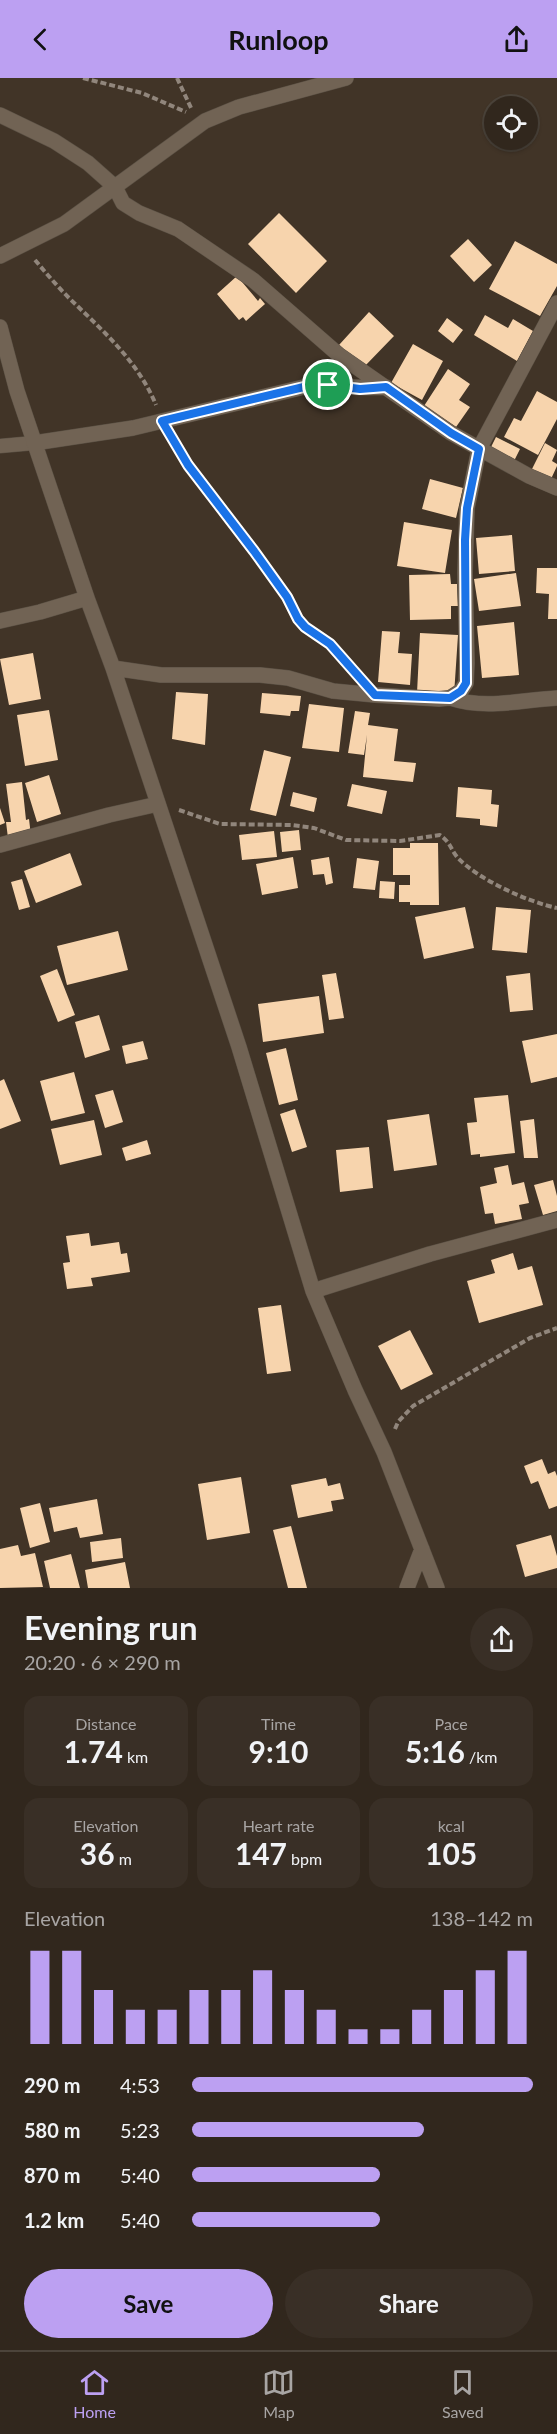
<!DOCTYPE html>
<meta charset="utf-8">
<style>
:root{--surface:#31271d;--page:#392f26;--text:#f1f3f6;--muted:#a8a5a4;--line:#4c443b;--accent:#bca0f2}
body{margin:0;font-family:Lato,sans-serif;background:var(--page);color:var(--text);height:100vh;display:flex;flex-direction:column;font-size:22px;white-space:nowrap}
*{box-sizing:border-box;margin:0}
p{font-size:20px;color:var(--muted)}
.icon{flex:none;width:33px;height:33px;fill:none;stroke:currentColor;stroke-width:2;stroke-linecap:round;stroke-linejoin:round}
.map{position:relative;height:1510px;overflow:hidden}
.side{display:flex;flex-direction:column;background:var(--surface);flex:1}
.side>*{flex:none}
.buttons{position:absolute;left:484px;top:18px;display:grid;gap:12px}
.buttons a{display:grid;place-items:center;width:54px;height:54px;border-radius:50%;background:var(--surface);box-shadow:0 2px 4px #0004,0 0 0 2px var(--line);font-size:30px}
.pin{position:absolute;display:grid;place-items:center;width:51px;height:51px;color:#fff;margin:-26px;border:3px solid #fff;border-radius:50%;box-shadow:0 2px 6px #0007}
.round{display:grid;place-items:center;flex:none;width:63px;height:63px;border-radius:32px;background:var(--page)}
.headline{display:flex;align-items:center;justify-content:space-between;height:102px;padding:0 24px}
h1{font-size:33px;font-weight:700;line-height:45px}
.metrics{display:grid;grid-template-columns:repeat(3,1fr);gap:9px;height:102px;padding:6px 24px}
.metrics div{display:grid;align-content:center;border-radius:15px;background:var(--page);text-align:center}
.metrics b{font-size:30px;font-weight:700}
.metrics small{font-size:16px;font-weight:400}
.metrics p{font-size:16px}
.chart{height:168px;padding:12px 24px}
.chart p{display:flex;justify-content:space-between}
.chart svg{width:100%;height:108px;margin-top:6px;stroke:var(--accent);stroke-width:6}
.cta{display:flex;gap:12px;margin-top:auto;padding:12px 24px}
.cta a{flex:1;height:69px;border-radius:36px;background:var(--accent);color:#111;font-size:24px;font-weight:700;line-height:69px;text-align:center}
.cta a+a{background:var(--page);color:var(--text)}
ul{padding:0 24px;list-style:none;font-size:20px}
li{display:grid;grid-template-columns:96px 72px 1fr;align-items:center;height:45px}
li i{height:15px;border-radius:8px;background:var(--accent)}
header{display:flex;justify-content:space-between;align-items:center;height:78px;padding:0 24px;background:var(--accent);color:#111;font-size:27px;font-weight:700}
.tab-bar{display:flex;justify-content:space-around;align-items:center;height:84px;border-top:2px solid var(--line);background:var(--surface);font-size:16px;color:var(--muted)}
.tab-bar a{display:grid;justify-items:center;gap:3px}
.tab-bar .current{color:var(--accent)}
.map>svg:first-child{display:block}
.building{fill:#f7d4ad}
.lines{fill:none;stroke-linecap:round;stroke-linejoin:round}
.lane-casing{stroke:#5a5044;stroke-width:15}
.street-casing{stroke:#5a5044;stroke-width:16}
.path{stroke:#91867c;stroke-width:4;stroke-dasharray:6 3;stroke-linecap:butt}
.lane{stroke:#716354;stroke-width:14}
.street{stroke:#716354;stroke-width:15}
.route-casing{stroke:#fff;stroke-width:12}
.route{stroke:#1a73e8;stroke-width:8}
</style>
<header><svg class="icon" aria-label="back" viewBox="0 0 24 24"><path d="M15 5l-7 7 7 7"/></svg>Runloop<svg class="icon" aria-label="share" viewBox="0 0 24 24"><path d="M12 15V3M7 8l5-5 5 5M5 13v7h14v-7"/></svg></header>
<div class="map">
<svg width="557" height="1510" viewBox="0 0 557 1510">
<rect width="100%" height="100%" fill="#413427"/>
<path class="building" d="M279 135 327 183 296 215 248 166Z
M468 161 492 187 474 204 450 178Z
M515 163 557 186V208L540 238 489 211Z
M237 198 258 223 260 220 265 226 246 243 243 239 239 242 217 216Z
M369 234 394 258 363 290 339 267Z
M485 237 508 250 513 241 533 253 517 283 474 257Z
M447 240 463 252 453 265 438 253Z
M413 266 443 283 422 322 391 305Z
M448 291 470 306 459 322 470 329 456 349 424 328Z
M537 313 557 324V341L538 377 504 359 514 340 521 343Z
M496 359 520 371 513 385 489 373Z
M545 365 557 372 552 383 557 386V388L551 401 531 393Z
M430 401 463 410 456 440 422 431Z
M404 444 452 452 445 495 397 488Z
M512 457 515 493 479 496 476 460Z
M537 490H557V541H548L549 516 536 515Z
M516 495 521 528 479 533 474 501Z
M450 496 451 506H457L458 528H451V541L410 542 409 497Z
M514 544 519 597 482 600 477 548Z
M382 553 400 554 398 575 412 576 410 607 378 604Z
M420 555 458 557 454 617 417 615Z
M33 575 41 621 9 627 0 581Z
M176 614 208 616 205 667 172 661Z
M262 615 301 618 299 633H291L290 638 260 635Z
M309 626 344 630 339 674 302 670Z
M49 632 58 682 25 688 17 637Z
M355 633 370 635 368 647 398 651 394 683 416 685 413 704 363 699 367 657 364 677 348 675Z
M264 672 291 679 276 738 250 732Z
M49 697 61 736 37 744 25 705Z
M22 704 26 742 29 741 31 758 8 760 6 744H11L6 706Z
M352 706 387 713 382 736 347 728Z
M458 709 492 712 491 726 499 727 497 749 480 747V741L456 739Z
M293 714 317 720 314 734 290 728Z
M0 730 5 745 0 747Z
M299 752 301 772 282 774 280 754Z
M274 753 277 779 242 782 239 757Z
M410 765H438L439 827H410V824H399V807H410V797H393V770H410Z
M70 775 82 807 36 825 24 793Z
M293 779 298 810 262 817 256 786Z
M329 779 333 805 326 807 324 796 313 797 311 782Z
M357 780 379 783 375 812 353 810Z
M22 801 30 829 19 832 11 804Z
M380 803 395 804 394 821 379 820Z
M465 829 474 870 424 881 415 839Z
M496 829 531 832 527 875 492 872Z
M118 853 128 892 67 907 57 868Z
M57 891 75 937 58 944 40 898Z
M336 895 344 940 329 942 322 897Z
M530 895 533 932 510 934 506 898Z
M319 918 324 955 263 964 258 926Z
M99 937 110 972 85 980 75 944Z
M557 956V999L531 1005 522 963Z
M143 963 148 981 126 986 122 968Z
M286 970 298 1022 279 1027 266 975Z
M74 994 85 1035 51 1043 40 1003Z
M4 1001 21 1043 0 1051V1003Z
M113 1012 123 1044 105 1050 95 1017Z
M508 1017 515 1075 480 1079V1076L471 1077 467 1045 477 1044 474 1020Z
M295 1031 307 1069 292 1074 280 1036Z
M429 1036 437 1087 394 1093 387 1042Z
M534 1041 538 1080H524L520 1043Z
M94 1042 102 1077 60 1087 51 1051Z
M147 1062 151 1076 126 1083 122 1070Z
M369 1069 373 1110 340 1114 336 1072Z
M508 1087 512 1107 524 1104 529 1125 519 1127 522 1141 495 1146 493 1135 485 1136 480 1109 497 1105 494 1090Z
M553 1102 557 1118V1133L543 1137 534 1107Z
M89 1155 91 1168 119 1164 121 1176 127 1175 130 1194 91 1200 93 1208 67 1211 63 1185 70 1184 66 1158Z
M513 1175 518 1192 532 1188 543 1227 479 1245 467 1203 495 1195 491 1182Z
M281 1227 291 1293 267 1296 258 1230Z
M410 1252 433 1296 401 1312 378 1268Z
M542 1381 548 1396 555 1393 557 1398V1428L549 1431 538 1403 531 1406 524 1388Z
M241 1399 250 1455 207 1462 198 1406Z
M326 1400 328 1408 340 1405 344 1421 331 1423 333 1433 298 1440 291 1407Z
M97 1421 103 1456 80 1460 77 1449 54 1454 49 1430Z
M40 1425 50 1464 30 1470 20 1430Z
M291 1448 307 1510H288L273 1452Z
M551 1457 557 1478V1490L525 1499 516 1467Z
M121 1460 123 1480 92 1484 90 1464Z
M18 1467 21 1478 35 1475 43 1509 0 1510V1471Z
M71 1476 80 1510H50L44 1483Z
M125 1484 130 1510H88L85 1492Z"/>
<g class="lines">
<defs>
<path id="lane" d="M0 368 34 365"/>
<path id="street" d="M0 37 54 63 88 85 115 109 123 125 139 135 178 151 253 202 339 277 451 355 529 398 557 410
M0 178 64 146 205 43 239 29 346 0
M0 249 17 313 87 520 113 590 239 969 313 1213 355 1312 384 1374 437 1510
M34 365 133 350 308 308C334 307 360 311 386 309
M0 543 40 534 87 520
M113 590 161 597H260L288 600 333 613 375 617 439 621 450 620 461 613 466 605 467 585 465 495 467 430 479 371 557 225
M450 620C486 632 520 622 557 620
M0 767 109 737 158 726
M313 1213 430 1176 557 1142
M407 1510 422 1471"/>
</defs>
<use href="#lane" class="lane-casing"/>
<use href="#street" class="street-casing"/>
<path class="path" d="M83 0 142 15 186 34
M177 0 192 32
M35 182C46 195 57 208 69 220 102 252 138 283 156 327
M171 358 188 387 287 519 305 549 330 566 360 598
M179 732 220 746 292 747 314 750 346 762 400 763 440 757C451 765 450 770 457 779 477 801 528 824 557 830
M395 1351 398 1344 413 1328 530 1260 557 1250"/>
<use href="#lane" class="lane"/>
<use href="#street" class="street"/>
</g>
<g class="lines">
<defs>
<path id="route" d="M328 307 360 311 386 309 451 355 479 371 467 430 465 462 466 605 461 613 450 620 375 617 330 566 305 549 298 541 287 519 254 473 188 387 162 343 308 308Z"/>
</defs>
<use href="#route" class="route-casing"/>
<use href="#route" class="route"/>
</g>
</svg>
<div class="buttons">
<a><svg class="icon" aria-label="locate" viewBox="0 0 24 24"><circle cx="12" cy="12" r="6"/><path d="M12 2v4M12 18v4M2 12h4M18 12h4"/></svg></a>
</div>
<div class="pin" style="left:328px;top:307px;background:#1e9e55"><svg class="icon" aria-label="arrive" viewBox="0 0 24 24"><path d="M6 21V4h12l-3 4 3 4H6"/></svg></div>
</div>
<section class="side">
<div class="headline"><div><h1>Evening run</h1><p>20:20 · 6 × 290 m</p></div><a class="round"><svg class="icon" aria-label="share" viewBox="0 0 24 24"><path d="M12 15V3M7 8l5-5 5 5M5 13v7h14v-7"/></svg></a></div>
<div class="metrics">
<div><p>Distance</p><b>1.74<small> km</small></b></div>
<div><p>Time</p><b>9:10</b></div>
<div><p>Pace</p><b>5:16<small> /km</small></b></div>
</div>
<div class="metrics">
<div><p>Elevation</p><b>36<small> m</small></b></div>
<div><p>Heart rate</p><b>147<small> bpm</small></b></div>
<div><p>kcal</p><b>105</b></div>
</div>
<div class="chart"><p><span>Elevation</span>138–142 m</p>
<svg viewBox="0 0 160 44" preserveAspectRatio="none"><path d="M5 44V6M15 44V6M25 44V22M35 44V30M45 44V30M55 44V22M65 44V22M75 44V14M85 44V22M95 44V30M105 44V38M115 44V38M125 44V30M135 44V22M145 44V14M155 44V6"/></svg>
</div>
<ul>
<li><b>290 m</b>4:53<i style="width:100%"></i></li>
<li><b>580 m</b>5:23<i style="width:68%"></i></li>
<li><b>870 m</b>5:40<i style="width:55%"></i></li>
<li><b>1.2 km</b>5:40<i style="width:55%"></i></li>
</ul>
<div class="cta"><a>Save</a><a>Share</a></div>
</section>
<nav class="tab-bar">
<a class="current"><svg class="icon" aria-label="home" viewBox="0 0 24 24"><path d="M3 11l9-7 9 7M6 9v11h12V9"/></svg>Home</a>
<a><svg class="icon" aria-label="map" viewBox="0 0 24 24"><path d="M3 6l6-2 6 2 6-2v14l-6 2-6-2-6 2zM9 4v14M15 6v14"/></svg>Map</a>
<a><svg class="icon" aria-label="saved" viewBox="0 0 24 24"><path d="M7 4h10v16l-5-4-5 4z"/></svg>Saved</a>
</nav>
